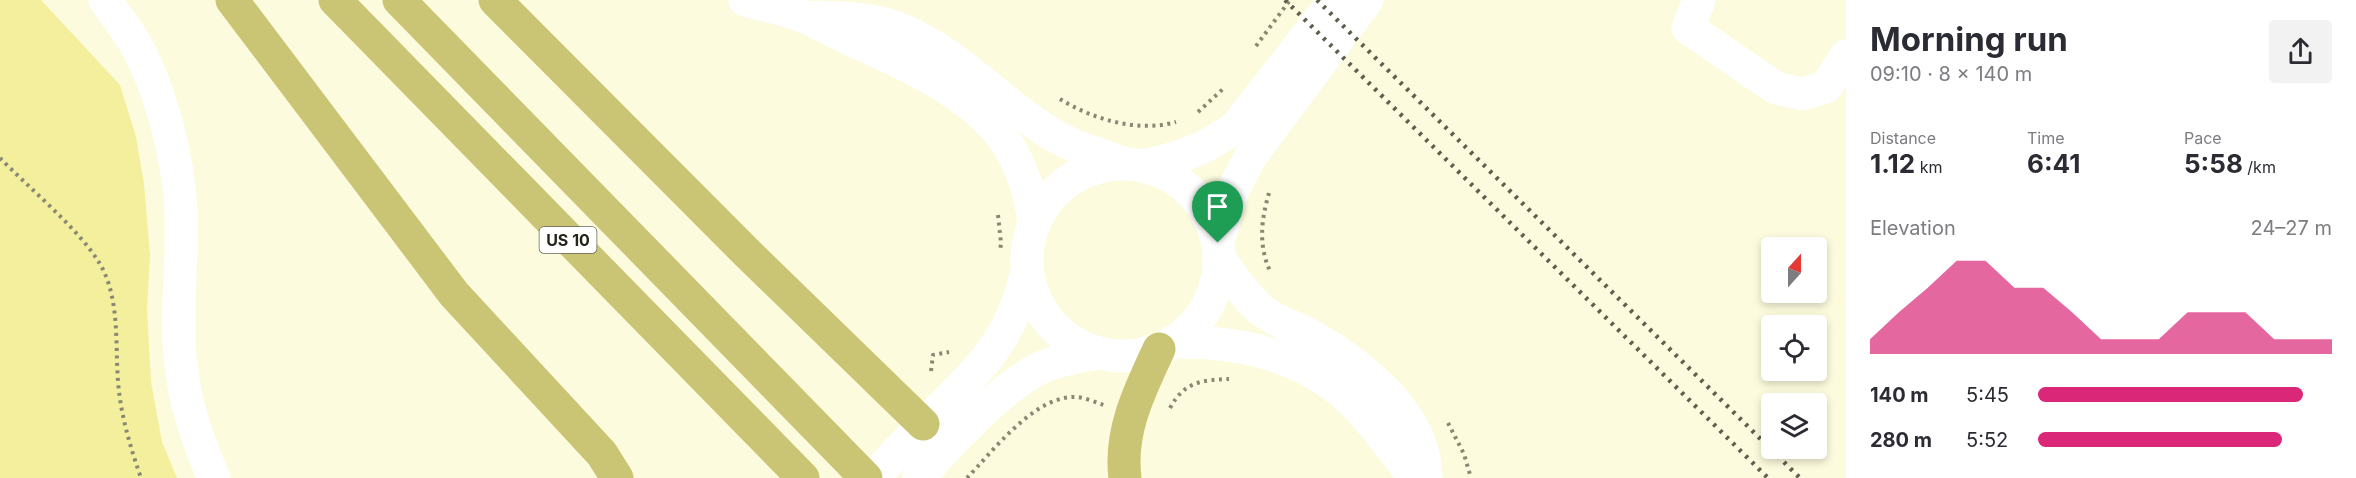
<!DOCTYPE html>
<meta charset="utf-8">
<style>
:root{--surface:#fff;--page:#f2f2f3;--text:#2b2b33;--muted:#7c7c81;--accent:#db2777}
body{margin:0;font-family:Inter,sans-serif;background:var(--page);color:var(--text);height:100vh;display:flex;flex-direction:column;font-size:22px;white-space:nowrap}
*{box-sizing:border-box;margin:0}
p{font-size:20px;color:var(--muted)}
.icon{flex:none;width:33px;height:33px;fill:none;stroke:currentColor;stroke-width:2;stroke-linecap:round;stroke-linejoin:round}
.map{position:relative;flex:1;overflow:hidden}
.sheet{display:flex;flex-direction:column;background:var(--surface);width:510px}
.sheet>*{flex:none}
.needle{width:39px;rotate:21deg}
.controls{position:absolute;left:1761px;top:237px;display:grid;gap:12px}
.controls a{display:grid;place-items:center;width:66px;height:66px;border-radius:6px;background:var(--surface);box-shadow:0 3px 9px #0003;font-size:30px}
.pin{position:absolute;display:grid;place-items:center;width:51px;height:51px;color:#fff;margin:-62px -26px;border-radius:50% 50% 50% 0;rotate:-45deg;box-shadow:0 0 6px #0007}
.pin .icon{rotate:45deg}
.round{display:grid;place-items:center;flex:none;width:63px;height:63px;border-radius:6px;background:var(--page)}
.head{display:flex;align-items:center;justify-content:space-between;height:102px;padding:0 24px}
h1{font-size:33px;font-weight:700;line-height:45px}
.figures{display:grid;grid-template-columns:repeat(3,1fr);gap:9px;height:102px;padding:6px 24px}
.figures div{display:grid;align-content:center}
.figures b{font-size:26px;font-weight:700}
.figures small{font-size:16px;font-weight:400}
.figures p{font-size:16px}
.chart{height:168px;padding:12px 24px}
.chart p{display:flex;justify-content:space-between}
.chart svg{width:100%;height:108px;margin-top:6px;fill:var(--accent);opacity:.7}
ul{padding:0 24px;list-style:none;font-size:20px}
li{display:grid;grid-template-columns:96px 72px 1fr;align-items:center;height:45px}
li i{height:15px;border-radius:8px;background:var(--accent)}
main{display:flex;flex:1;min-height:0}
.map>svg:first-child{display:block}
.green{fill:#f4ef9d}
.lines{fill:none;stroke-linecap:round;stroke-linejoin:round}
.path{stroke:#898874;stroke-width:4;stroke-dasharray:3 4.5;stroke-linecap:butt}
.minor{stroke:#fff;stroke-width:33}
.highway{stroke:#cac575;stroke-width:33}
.rail{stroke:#5f5f4f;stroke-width:4.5;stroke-dasharray:3 6;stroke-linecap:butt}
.labels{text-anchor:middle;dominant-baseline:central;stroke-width:5;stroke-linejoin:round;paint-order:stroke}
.shield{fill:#fff;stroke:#66665e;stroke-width:1.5}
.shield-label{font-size:16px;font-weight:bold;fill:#242419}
</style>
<main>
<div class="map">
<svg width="1846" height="478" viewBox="0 0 1846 478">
<rect width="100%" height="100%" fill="#fcfbdd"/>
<path class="green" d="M0 0H41L120 85 136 137 144 184 150 255 147 308 151 382 162 442 177 478H0Z"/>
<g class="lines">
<path class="path" d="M1256 46 1290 0
M1060 99C1092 119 1138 133 1176 122
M1198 112 1224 88
M0 158C30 189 79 229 100 264 123 304 113 355 120 399 124 426 132 452 141 478
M1269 193C1261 220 1258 247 1271 273
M998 215 1001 243 1000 252
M931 371 933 355 949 352
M1170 408C1184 382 1201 380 1229 379
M1448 423 1464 454 1471 478
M967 478C993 451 1032 399 1072 397 1082 396 1094 402 1104 405"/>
<path class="minor" d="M105 0C115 15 127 29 136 45 158 84 174 143 179 188 186 246 174 307 181 365 185 404 198 442 214 478
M745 0C764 5 784 9 802 16 818 22 833 31 848 38 901 63 963 87 1001 135 1021 161 1030 191 1034 223
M1699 0 1688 28 1776 88 1803 94 1826 87 1846 56
M816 17C843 18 871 18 897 28 956 51 996 99 1048 132 1071 147 1100 154 1125 164
M1027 260a96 96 0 1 1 192 0a96 96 0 1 1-192 0Z
M1141 166C1178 159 1207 149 1237 126L1335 0
M1218 243 1232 192 1251 156 1367 0
M1220 259C1232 276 1244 295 1260 309 1277 323 1299 328 1317 339 1356 361 1411 406 1422 451 1425 459 1425 469 1426 478
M1174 342C1240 341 1306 355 1355 404 1377 426 1396 454 1415 478
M873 478C890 460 906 442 924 424 975 372 1011 346 1027 270
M918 478C950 444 993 395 1033 372 1053 360 1077 357 1099 353"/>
<path class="highway" d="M232 0 454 294 602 454 617 478
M335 0 803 478
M399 0 866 478
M495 0 745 251 923 424
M1125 478C1119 431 1140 390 1159 349"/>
<path class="rail" d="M1285 0 1768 478
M1317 0 1800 478"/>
</g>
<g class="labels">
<rect class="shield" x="539.5" y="227" width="57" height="26" rx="4.5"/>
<g class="shield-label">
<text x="568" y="240">US 10</text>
</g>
</g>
</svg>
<div class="controls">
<a><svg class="needle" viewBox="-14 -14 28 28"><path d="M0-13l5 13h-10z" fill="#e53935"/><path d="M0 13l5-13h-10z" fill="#7c7c81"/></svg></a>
<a><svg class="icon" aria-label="locate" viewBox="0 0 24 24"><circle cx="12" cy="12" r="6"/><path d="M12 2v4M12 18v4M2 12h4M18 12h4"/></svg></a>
<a><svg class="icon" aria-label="layers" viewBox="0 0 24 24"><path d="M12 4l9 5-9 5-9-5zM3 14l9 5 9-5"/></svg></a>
</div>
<div class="pin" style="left:1218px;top:243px;background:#1e9e55"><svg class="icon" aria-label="arrive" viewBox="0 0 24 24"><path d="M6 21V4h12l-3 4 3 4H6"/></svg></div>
</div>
<section class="sheet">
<div class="head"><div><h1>Morning run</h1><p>09:10 · 8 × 140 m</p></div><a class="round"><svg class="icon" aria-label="share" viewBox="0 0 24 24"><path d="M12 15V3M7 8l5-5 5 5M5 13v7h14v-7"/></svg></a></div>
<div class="figures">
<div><p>Distance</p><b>1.12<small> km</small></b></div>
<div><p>Time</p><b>6:41</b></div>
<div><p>Pace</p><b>5:58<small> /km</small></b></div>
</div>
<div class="chart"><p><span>Elevation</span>24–27 m</p>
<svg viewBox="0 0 160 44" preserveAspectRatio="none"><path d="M0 44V38L10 27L20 17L30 6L40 6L50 17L60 17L70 27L80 38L90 38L100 38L110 27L120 27L130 27L140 38L150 38L160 38V44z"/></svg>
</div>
<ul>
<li><b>140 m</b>5:45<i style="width:90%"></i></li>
<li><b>280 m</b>5:52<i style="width:83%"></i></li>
</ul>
</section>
</main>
